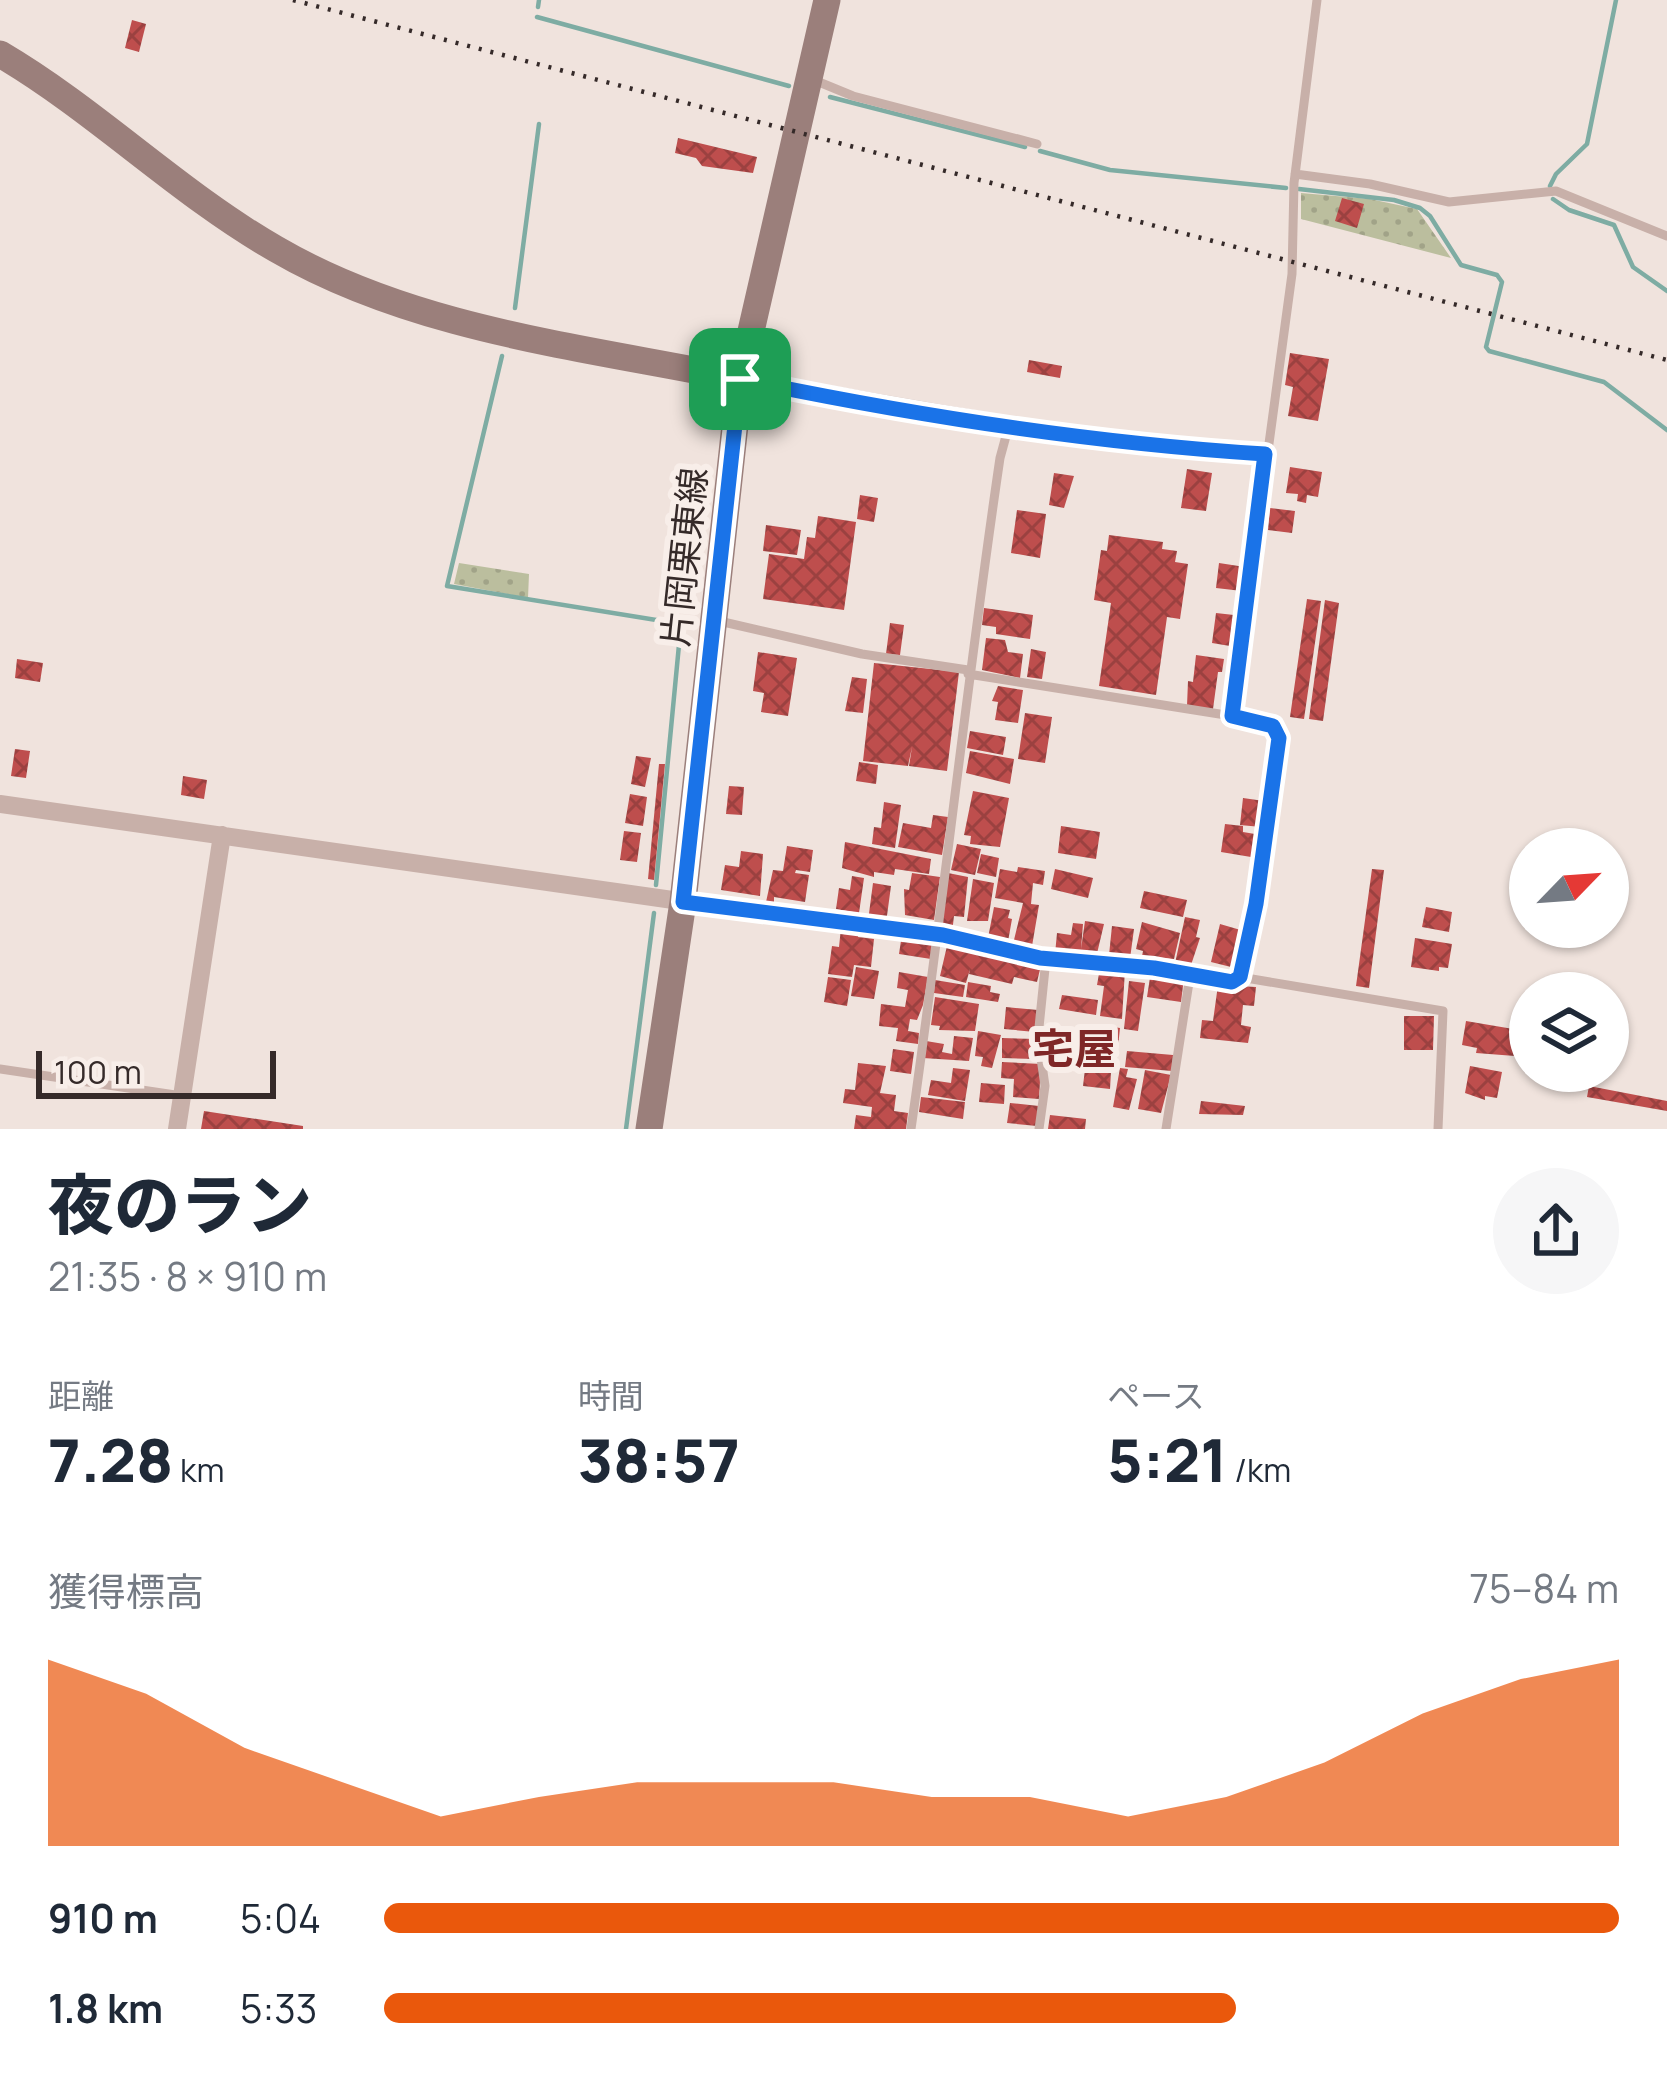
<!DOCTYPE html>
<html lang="ja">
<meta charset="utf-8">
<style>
:root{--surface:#fff;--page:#f6f6f7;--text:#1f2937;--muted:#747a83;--accent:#ea580c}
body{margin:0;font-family:Manrope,"Noto Sans JP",sans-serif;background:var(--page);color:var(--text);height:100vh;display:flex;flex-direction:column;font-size:45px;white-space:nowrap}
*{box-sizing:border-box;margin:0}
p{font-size:39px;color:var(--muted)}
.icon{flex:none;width:66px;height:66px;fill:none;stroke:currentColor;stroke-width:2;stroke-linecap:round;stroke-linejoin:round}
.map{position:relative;height:1129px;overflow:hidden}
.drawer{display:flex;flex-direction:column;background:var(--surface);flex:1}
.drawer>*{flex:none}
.needle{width:78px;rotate:65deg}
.buttons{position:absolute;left:1509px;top:828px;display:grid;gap:24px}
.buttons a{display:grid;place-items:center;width:120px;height:120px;border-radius:50%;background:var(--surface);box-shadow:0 3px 9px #0004;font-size:60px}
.scale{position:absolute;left:36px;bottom:30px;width:240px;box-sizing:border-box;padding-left:12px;border:6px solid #352a29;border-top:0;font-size:33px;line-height:42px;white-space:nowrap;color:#352a29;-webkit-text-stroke:9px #f8eee9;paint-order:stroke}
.pin{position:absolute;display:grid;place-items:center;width:102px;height:102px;color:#fff;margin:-51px;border-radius:24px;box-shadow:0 6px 18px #0006}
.round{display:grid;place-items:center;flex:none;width:126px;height:126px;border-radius:63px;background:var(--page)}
.overview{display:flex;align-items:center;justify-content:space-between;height:204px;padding:0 48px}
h1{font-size:66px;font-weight:800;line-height:90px}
.metrics{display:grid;grid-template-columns:repeat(3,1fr);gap:18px;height:204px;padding:12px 48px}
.metrics div{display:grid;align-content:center}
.metrics b{font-size:60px;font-weight:800}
.metrics small{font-size:33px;font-weight:400}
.metrics p{font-size:33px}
.chart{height:336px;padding:24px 48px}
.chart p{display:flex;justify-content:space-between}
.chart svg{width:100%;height:216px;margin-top:12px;fill:var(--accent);opacity:.7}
ul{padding:0 48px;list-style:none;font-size:39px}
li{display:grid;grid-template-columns:192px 144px 1fr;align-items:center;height:90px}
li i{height:30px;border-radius:15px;background:var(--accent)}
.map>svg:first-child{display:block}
.grass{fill:url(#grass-dots)}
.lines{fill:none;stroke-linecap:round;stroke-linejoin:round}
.stream{stroke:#7eaca3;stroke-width:4.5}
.building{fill:url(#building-cross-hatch)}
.lane{stroke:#c8b0a9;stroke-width:9}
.street{stroke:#c8b0a9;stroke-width:18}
.secondary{stroke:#9b7f7b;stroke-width:27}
.rail{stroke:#352a29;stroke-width:4.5;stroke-dasharray:3 9;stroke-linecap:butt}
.route-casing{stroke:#fff;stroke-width:24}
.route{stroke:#1a73e8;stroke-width:15}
.labels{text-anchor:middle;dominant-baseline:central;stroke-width:12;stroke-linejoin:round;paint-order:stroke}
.street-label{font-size:36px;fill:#352a29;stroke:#f8eee9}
.quarter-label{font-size:42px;font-weight:bold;fill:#7f2727;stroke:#f8eee9}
</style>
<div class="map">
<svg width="1667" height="1129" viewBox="0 0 1667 1129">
<defs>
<pattern id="grass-dots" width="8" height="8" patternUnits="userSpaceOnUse" patternTransform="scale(3)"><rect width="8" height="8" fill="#bbbe9e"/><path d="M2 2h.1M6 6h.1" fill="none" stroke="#a1a388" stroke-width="1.8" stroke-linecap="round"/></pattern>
<pattern id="building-cross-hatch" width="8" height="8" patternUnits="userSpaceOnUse" patternTransform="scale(3)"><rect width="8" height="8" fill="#be4e4d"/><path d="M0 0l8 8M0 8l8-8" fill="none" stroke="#9b4140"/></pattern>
</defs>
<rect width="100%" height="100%" fill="#f0e3dd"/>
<path class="grass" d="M1301 193 1370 199 1417 209 1451 258 1301 219Z
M459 563 529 574 528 598 454 584Z"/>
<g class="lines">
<path class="stream" d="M538 7 539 0
M537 17 789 86
M830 97 1025 147
M1040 151 1110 170 1286 188
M1550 186 1556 174 1587 144 1616 0
M1299 189 1394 200 1420 208 1430 216 1461 265 1497 275 1502 282 1486 347 1489 351 1604 382 1667 430
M1553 199 1569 210 1614 225 1633 267 1667 291
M515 308 539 124
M502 356 447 586 681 624 656 885
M626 1129 654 913"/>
</g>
<path class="building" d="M132 20 146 24 139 52 125 48Z
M678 138 757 157 753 173 702 166 696 158 675 153Z
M1342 198 1364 204 1357 228 1335 221Z
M1290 353 1329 359 1318 421 1288 416 1293 387 1285 385Z
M1029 360 1062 366 1060 378 1027 372Z
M1290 467 1322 472 1318 497 1307 495 1306 503 1297 501 1298 494 1286 493Z
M1187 469 1212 473 1206 511 1181 508Z
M1054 473 1074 476 1064 508 1049 505Z
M860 495 878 498 874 522 857 519Z
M1270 508 1295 511 1292 533 1268 530Z
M1017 510 1046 514 1040 558 1011 553Z
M818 516 856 522 844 610 763 599 769 554 804 559 807 537 815 538Z
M766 525 801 530 797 555 763 551Z
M1109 535 1163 542 1162 549 1177 551 1175 562 1188 564 1180 619 1167 617 1156 695 1099 686 1111 603 1094 600 1101 550 1107 551Z
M1219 563 1245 567 1242 591 1216 588Z
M1307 599 1321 601 1304 719 1290 717Z
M1325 600 1339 603 1323 721 1309 719Z
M984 608 1033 615 1030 639 996 634V627L982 625Z
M1216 613 1234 615 1230 646 1212 643Z
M890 623 904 625 900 655 886 654Z
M986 638 1005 640 1008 652 1023 654 1020 678 982 670Z
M1031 649 1046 652 1042 679 1027 677Z
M758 652 797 658 788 716 761 712 764 693 753 691Z
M1196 655 1224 659 1222 672H1218L1213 709 1187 706 1188 681 1193 682Z
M17 659 43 663 40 682 15 678Z
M874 663 959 672 947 771 909 766 912 747 908 766 863 761Z
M852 677 867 679 863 713 845 711Z
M998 686 1023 690 1018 723 995 720 998 702 992 701Z
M1025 713 1052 717 1045 763 1018 759Z
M970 731 1006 737 1003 755 967 748Z
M15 749 30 751 26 778 11 776Z
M970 751 1014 759 1010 784 966 773Z
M636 756 651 758 645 787 631 784Z
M859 762 878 765 876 784 856 781Z
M659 764H665L654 880 648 879Z
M183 776 207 780 204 799 181 795Z
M729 786 744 787 742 815 726 814Z
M973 791 1009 798 1000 847 970 844 971 836 964 835Z
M630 794 647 797 643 826 625 823Z
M1243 798 1264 801 1261 827 1240 825Z
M884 802 901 805 895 848 872 844 874 827 881 828Z
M933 815 948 817 942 855 898 847 903 823 931 828Z
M1225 824 1243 826V832L1255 834 1251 857 1221 852Z
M1061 826 1100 832 1096 859 1058 853Z
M624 831 641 833 637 862 620 860Z
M845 842 931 859 929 874 895 869 894 875 874 872V877L842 868Z
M957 844 981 849 975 875 951 870Z
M787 846 813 850 810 872 796 870 795 873 809 875 805 902 774 897V903L766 902 773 870 783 871Z
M741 851 763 854 760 896 721 890 725 865 739 867Z
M981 854 999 858 996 877 977 873Z
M1018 867 1045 871 1043 885 1033 883 1031 904 1039 905 1031 952 1014 950 1013 944 1023 903 995 898 1000 869 1017 872Z
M1055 869 1093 878 1088 898 1051 889Z
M1372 869 1384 870 1369 988 1356 986Z
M912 873 940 877 934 920 905 915 904 889 909 890Z
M948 873 968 877 964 917 954 916 952 933 941 931Z
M852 876 864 878 859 913 836 909 839 888 850 890Z
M973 879 994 883 988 921H967Z
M873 883 891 886 886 923 868 921Z
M1144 891 1187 900 1183 917 1140 908Z
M994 907 1010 910 1008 918 1012 919 1007 947 987 943Z
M1426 907 1452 912 1449 932 1422 927Z
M1185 917 1200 920 1196 937 1200 938 1189 971 1174 968Z
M1085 921 1104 924 1095 962 1055 954 1057 933 1071 935 1073 923 1083 924 1081 949Z
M1142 922 1180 933 1174 959 1142 956 1143 951 1136 949Z
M1220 924 1244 931 1235 968 1211 962Z
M1112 926 1134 929 1129 966 1098 963 1099 954 1109 955Z
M841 928 859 930 858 937 874 939 871 967 854 965 852 977 828 974 832 946 839 947Z
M902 934 934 939 931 959 899 954Z
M942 938 1042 961 1037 982 1014 977 1012 984 969 974 970 969 966 983 940 976 947 946 940 945Z
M1415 938 1452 944 1448 968 1439 967V971L1411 967Z
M856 967 879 971 874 999 851 996Z
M1100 968 1125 970 1122 1019 1100 1016 1104 986 1097 985Z
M1151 971 1184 978 1181 1002 1147 997Z
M899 972 928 977 923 1005 917 1020 910 1019 908 1031 919 1033 918 1044 896 1041 898 1028 879 1026 881 1004 905 1007 908 990 897 988Z
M828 977 851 980 847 1006 824 1002Z
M935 980 965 985 963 997 934 993Z
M1129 981 1145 983 1138 1031 1124 1029Z
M968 982 991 986 990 992 1000 994 998 1002 966 997Z
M1218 985 1256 987 1254 1006 1243 1005 1241 1025 1251 1027 1248 1043 1200 1038 1202 1020 1213 1021Z
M1062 995 1098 1000 1096 1015 1059 1009Z
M935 997 979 1004 975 1031 939 1030 940 1026 931 1025Z
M1006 1007 1038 1010 1035 1032 1004 1029Z
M1404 1016H1434L1433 1050H1404Z
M1466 1021 1519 1030 1515 1056 1476 1053 1477 1048 1462 1045Z
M1095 1024 1120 1028 1116 1066 1090 1063Z
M978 1031 1001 1035 992 1068 981 1066 983 1057 975 1056Z
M954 1036 973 1038 969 1061 923 1058 926 1041 944 1044 942 1052 952 1054Z
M1002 1038 1036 1039 1035 1059 1002 1058Z
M1053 1041 1082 1044 1080 1064 1051 1060Z
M893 1049 914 1052 911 1074 890 1071Z
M1127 1051 1173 1055 1172 1071 1125 1067Z
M1002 1062 1041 1064 1039 1099 1013 1097 1014 1079 1001 1078Z
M858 1063 886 1066 880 1093 896 1095 894 1111 908 1113 906 1129H854L856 1115 871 1117 872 1107 843 1103 845 1089 855 1090Z
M1470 1066 1502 1072 1497 1098 1485 1096V1100L1465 1093Z
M953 1068 970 1070 965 1101 928 1095 931 1080 951 1083Z
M1120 1068 1128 1069 1126 1077 1137 1079 1129 1110 1113 1107Z
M1085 1069 1111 1072 1110 1089 1083 1086Z
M1145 1070 1171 1075 1161 1113 1138 1109Z
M981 1083 1005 1085 1004 1104 979 1102Z
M1589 1086 1667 1101V1111L1587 1097Z
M921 1097 965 1102 963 1119 919 1112Z
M1201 1101 1245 1106 1243 1115 1199 1114Z
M1010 1103 1039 1106 1037 1126 1007 1123Z
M204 1111 303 1126V1129H201Z
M1050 1115 1086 1119 1085 1129H1048Z"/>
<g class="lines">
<path class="lane" d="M814 80 853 96 1037 144
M1295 174 1370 184 1449 202 1556 191 1667 236
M719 621 862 654 968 670
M968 674 1232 716
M757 912 943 935 1040 959 1154 968 1232 983 1240 977 1443 1011 1438 1129
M1240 977 1256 904 1279 738 1273 726 1232 716 1292 274 1294 183 1317 0
M0 1069 182 1096
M911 1129C943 906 967 681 1000 458L1009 425 1174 449 1265 454
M1039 1129 1045 1086 1038 1037 1046 959
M1166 1129 1190 976"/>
<path class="street" d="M740 379 1009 425
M0 804 757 912
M177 1129 222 835"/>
<path class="secondary" d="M0 54C97 111 178 193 276 249 415 330 584 347 740 379
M649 1129 683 902 740 379 827 0"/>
<path class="rail" d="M293 0 1667 360"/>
</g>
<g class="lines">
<defs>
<path id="route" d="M740 379C912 415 1089 443 1265 454L1232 716 1273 726 1279 738 1256 904 1240 977 1232 982 1154 968 1040 958 943 935 683 902Z"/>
</defs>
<use href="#route" class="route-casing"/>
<use href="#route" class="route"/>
</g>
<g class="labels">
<g class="street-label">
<text transform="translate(684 557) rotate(-84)">片岡栗東線</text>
</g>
<g class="quarter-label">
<text x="1074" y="1048">宅屋</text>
</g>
</g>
</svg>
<div class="buttons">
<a><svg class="needle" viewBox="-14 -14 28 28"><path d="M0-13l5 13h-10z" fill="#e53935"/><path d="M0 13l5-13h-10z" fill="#747a83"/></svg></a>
<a><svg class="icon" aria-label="layers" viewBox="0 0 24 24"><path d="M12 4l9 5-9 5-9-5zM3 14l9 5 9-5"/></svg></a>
</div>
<div class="scale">100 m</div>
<div class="pin" style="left:740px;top:379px;background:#1e9e55"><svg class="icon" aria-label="arrive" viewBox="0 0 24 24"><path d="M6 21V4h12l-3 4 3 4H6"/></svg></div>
</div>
<section class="drawer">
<div class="overview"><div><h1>夜のラン</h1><p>21:35 · 8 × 910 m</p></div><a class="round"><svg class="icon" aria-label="share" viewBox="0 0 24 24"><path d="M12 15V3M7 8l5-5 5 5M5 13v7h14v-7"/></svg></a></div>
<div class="metrics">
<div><p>距離</p><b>7.28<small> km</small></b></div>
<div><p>時間</p><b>38:57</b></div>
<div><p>ペース</p><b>5:21<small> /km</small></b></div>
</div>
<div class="chart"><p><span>獲得標高</span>75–84 m</p>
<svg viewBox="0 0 160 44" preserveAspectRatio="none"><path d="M0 44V6L10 13L20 24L30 31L40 38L50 34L60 31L70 31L80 31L90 34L100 34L110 38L120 34L130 27L140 17L150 10L160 6V44z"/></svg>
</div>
<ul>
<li><b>910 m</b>5:04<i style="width:100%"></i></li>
<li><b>1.8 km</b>5:33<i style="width:69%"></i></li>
</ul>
</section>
